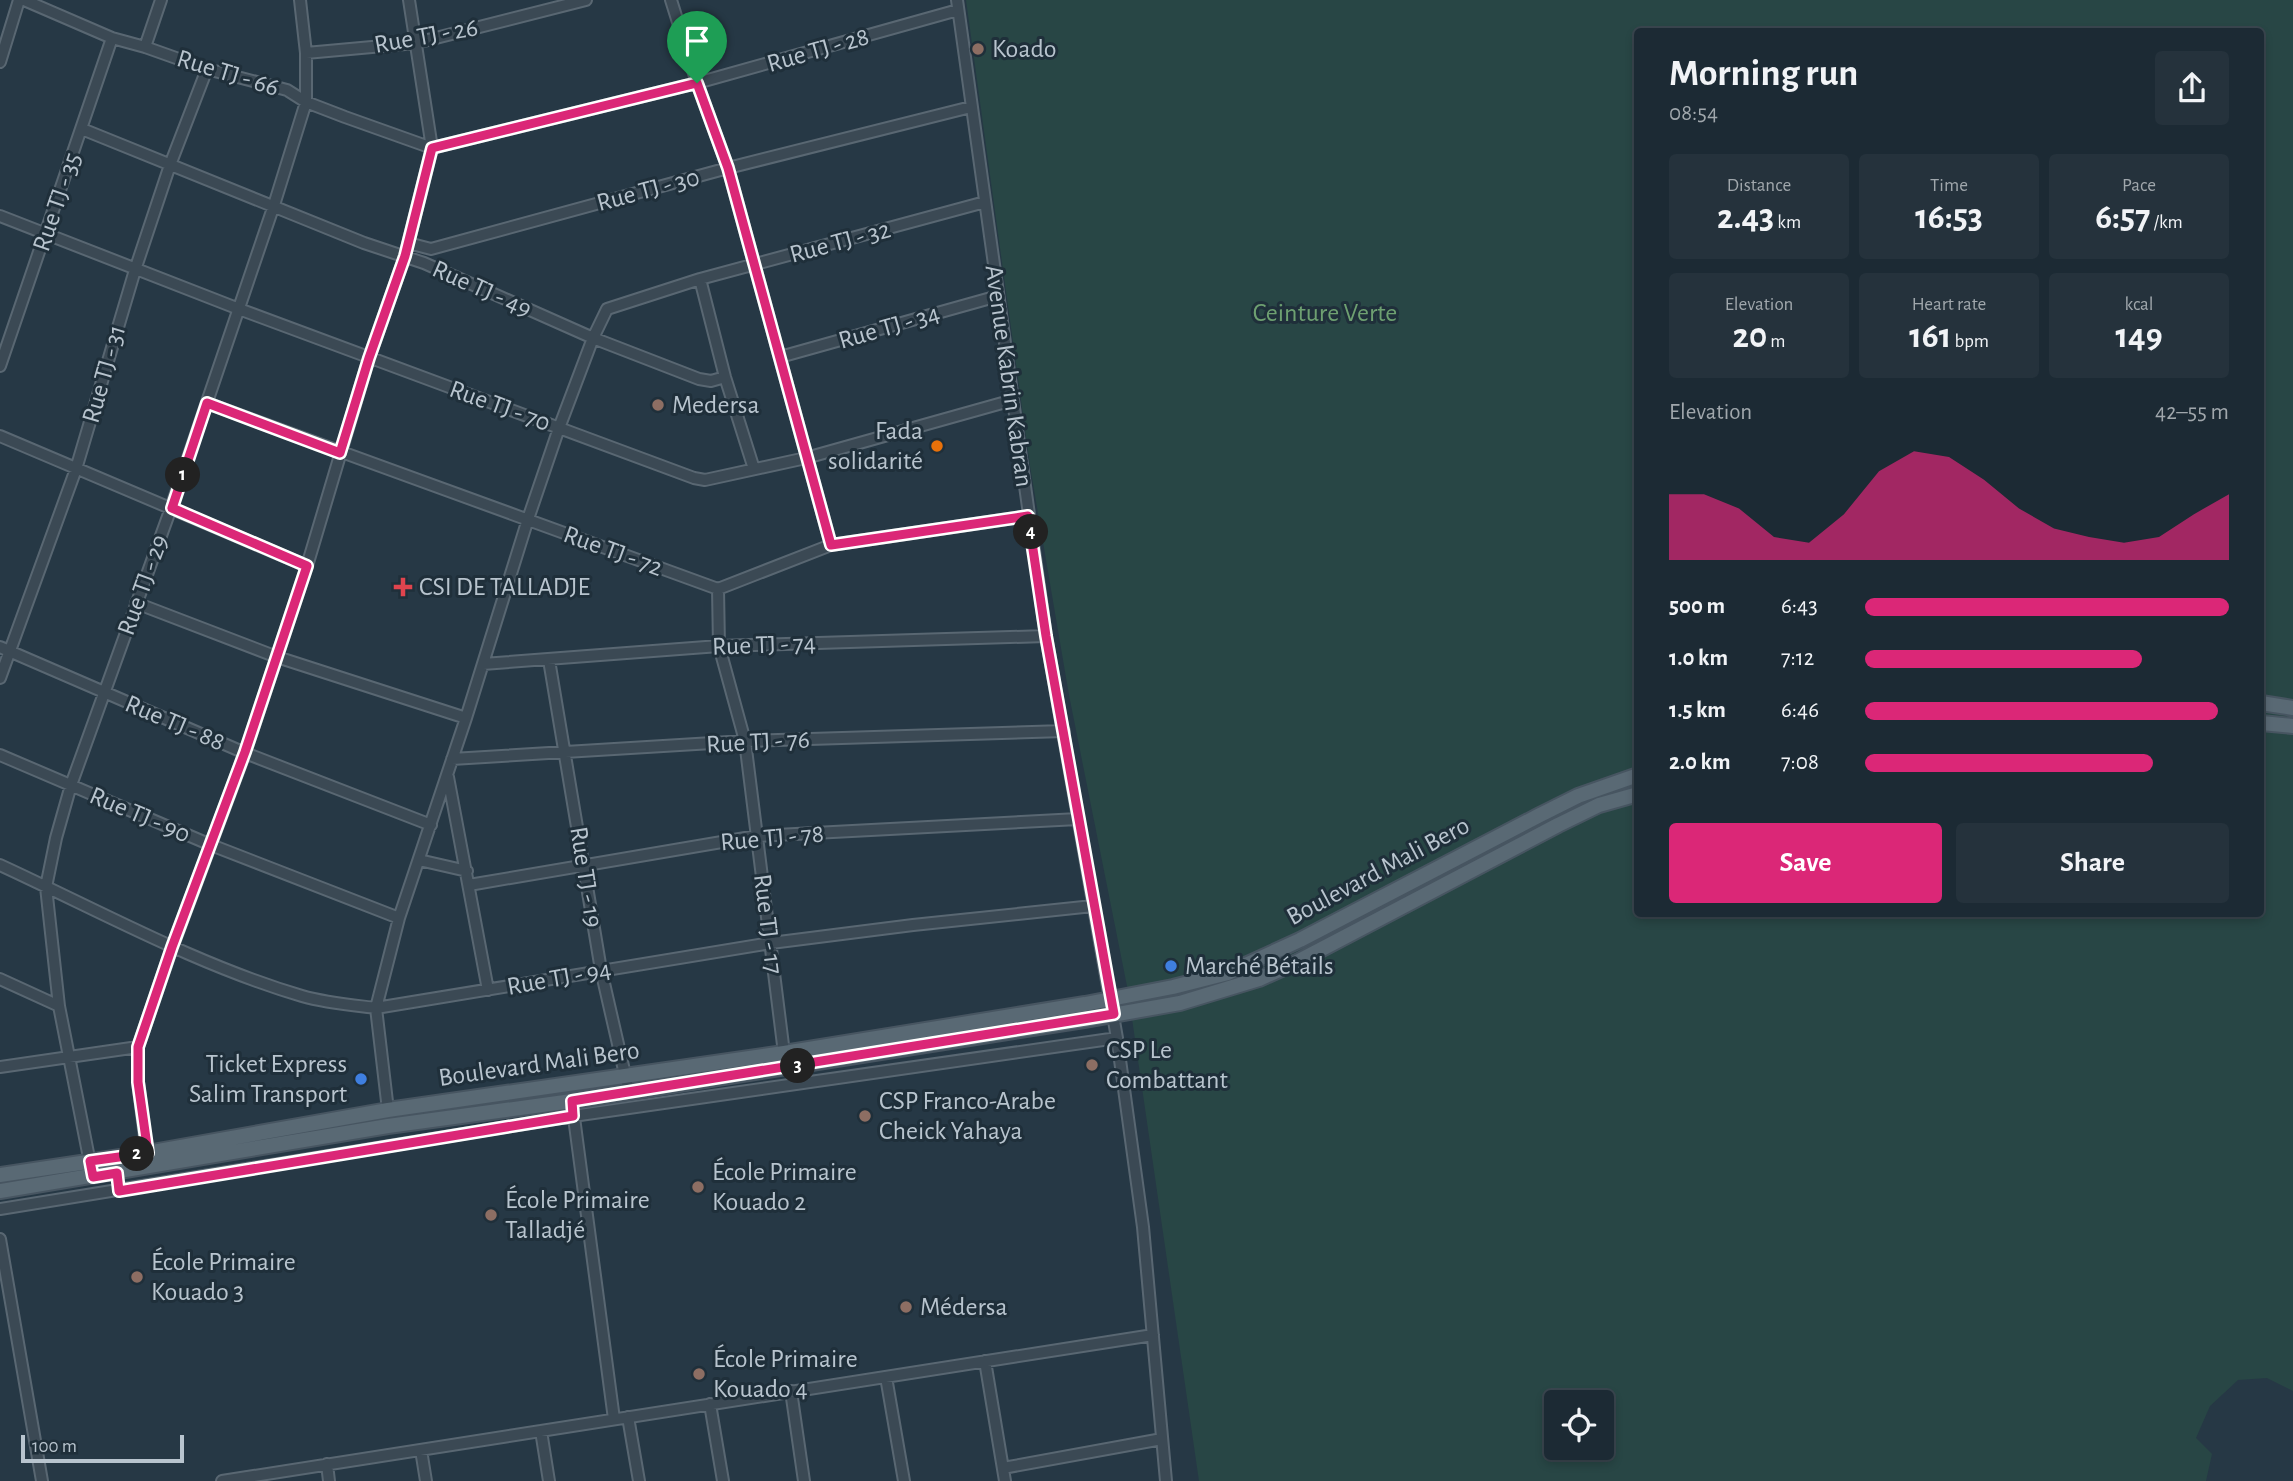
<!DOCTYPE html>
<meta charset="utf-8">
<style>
:root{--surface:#1c2a34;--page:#25323c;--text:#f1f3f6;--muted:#a0a7ac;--line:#3a464f;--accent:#db2777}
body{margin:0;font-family:"Alegreya Sans",sans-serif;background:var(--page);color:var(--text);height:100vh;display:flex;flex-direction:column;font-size:26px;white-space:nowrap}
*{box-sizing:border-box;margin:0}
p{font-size:23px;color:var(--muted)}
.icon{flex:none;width:38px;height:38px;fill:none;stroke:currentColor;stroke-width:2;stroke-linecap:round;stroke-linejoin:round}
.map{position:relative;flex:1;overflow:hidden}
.drawer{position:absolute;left:1634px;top:28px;width:630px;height:889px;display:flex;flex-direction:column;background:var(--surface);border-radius:7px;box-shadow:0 4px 10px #0003,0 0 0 2px var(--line)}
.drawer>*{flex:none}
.tools{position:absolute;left:1544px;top:1390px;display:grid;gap:14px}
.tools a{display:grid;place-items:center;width:70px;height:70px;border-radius:7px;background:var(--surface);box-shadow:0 4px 10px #0003,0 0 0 2px var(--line);font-size:35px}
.scale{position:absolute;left:21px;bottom:18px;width:163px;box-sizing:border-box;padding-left:7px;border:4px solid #b8c4ce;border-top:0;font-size:19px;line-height:24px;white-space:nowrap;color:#b8c4ce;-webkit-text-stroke:5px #1f2f3a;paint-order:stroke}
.pin{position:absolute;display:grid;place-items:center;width:60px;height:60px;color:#fff;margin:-72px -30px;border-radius:50% 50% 50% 0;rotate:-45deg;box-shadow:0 0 7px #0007}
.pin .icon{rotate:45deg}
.km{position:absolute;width:35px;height:35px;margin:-18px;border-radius:50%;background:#222;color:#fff;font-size:19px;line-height:35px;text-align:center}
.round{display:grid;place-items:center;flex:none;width:74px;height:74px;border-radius:7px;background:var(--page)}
.overview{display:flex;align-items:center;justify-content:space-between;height:119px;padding:0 35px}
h1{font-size:38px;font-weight:700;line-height:52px}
.metrics{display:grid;grid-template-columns:repeat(3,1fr);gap:10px;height:119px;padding:7px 35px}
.metrics div{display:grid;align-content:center;border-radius:7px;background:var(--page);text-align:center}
.metrics b{font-size:35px;font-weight:700}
.metrics small{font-size:19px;font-weight:400}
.metrics p{font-size:19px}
.chart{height:196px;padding:14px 35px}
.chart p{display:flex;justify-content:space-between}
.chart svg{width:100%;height:126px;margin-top:7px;fill:var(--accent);opacity:.7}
.primary-button{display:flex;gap:14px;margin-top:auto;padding:14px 35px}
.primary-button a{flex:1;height:80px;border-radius:7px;background:var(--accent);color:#fff;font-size:28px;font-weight:700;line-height:80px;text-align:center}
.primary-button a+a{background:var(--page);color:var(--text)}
ul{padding:0 35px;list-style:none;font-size:23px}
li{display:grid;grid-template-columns:112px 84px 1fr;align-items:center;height:52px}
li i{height:18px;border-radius:9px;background:var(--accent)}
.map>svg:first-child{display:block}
.green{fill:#284645;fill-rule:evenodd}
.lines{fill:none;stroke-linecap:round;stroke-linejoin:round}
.minor-casing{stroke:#596772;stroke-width:14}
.major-casing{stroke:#475561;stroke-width:18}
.minor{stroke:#3b4954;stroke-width:10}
.major{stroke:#596974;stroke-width:14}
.route-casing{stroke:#fff;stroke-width:14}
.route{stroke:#db2777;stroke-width:9}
.education-dot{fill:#8d6e63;stroke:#1f2f3a;stroke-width:2.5}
.food-dot{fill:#e8710a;stroke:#1f2f3a;stroke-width:2.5}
.health-dot{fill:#e0444e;stroke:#1f2f3a;stroke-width:2.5}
.shop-dot{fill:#3f7fe0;stroke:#1f2f3a;stroke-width:2.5}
.labels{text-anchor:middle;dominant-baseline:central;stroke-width:6;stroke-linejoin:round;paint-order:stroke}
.street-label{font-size:26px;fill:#b8c4ce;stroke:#1f2f3a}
.poi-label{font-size:26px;fill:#b8c4ce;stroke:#1f2f3a;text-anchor:start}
.park-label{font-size:26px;fill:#6ea071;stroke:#1f2f3a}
</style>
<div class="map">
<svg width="2293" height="1481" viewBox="0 0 2293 1481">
<rect width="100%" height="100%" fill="#263845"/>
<path class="green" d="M966 0H2293V1391L2267 1378 2238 1380 2210 1406 2196 1438 2212 1454 2206 1481H1199L1128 991 1069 695 1030 466ZM1638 32H2261V914H1638ZM1556 1402H1601V1447H1556Z"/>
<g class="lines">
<defs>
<path id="minor" d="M24 0 112 38 145 47 207 69 287 90 306 102 345 117 432 148
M671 0 697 83 728 168 831 545
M957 0 1046 636 1117 1038 1143 1227 1166 1481
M145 47 161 0
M306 53 416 43 586 0
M0 62 19 0
M82 129 364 243 424 263 593 338 699 379 711 381 725 377
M432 148 697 83 958 10
M0 216 239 309 694 478 705 480 806 458 1013 400
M408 243 431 249 728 168 971 107
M700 279 725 377 754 469
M780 357 998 296
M0 366 112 38
M207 403 718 589 831 545 1028 516
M0 436 307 566
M718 589 719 646 745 741 784 1053
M136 603 277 657 466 718
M0 647 245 753 431 825
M549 660 601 970 629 1092
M483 664 719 646 1046 636
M0 678 76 469 135 270 170 165 207 69
M0 755 211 845 399 918
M452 759 745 741 1064 731
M448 777 488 990
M419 860 467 871
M0 865C100 911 197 965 302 996 326 1003 351 1005 376 1008L771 943 913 925 1093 906
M469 885 757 836 1078 819
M0 979 59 1006
M0 1067 138 1047
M388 1110 376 1008 399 918 466 718 528 519 559 428 593 338 607 309 700 279 985 202
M573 1110 614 1419
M147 1153 138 1082V1047L172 948 245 753 307 566 369 358 405 256 432 148 409 0
M91 1168 59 1006 46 887 56 838 71 785 171 508 274 205 306 102V53L300 0
M0 1209 573 1116 1117 1038
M0 1239 42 1481
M985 1361 1005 1481
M886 1377 904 1481
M791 1391 804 1481
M710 1404 723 1481
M628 1417 639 1481
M541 1431 549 1481
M421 1450 426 1481
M327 1464 329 1481
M1003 1468 1162 1439
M222 1481 1153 1335"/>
<path id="major" d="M2261 703 2293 708
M2261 723 2293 726
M0 1175 147 1153 388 1110 784 1053 1085 1004 1173 987 1228 973 1300 940 1538 816 1578 796 1638 775
M0 1191 388 1126 572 1101 1084 1020 1180 1003 1259 979 1297 962 1558 825 1599 805 1638 794"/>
</defs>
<use href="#minor" class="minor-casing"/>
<use href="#major" class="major-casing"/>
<use href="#minor" class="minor"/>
<use href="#major" class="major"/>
</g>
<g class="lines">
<defs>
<path id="route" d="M697 83 728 168 831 545 1028 516 1046 636 1114 1014 572 1101 573 1116 119 1191 117 1173 93 1177 90 1161 148 1153 138 1082V1047L172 947 245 752 307 566 172 508 207 403 340 453 369 358 405 256 432 148Z"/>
</defs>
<use href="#route" class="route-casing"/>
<use href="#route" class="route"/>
</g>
<g class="education-dot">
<circle cx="978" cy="49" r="7"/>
<circle cx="658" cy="405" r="7"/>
<circle cx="1092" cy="1065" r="7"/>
<circle cx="865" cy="1116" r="7"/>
<circle cx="698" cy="1187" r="7"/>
<circle cx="491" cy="1215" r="7"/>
<circle cx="137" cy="1277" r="7"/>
<circle cx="906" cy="1307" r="7"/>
<circle cx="699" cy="1374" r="7"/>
</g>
<circle class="food-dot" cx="937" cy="446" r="7"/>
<path class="health-dot" d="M399.5 576.5h7v7h7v7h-7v7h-7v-7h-7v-7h7z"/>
<g class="shop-dot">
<circle cx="1171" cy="966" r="7"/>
<circle cx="361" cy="1079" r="7"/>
</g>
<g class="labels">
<g class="street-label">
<text transform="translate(426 36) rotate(-10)">Rue TJ - 26</text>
<text transform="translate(818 50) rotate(-16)">Rue TJ - 28</text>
<text transform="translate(228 73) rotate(17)">Rue TJ - 66</text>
<text transform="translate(648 190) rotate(-15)">Rue TJ - 30</text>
<text transform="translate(57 202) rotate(-71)">Rue TJ - 35</text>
<text transform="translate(840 242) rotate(-15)">Rue TJ - 32</text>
<text transform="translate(482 289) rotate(24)">Rue TJ - 49</text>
<text transform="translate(889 327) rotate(-16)">Rue TJ - 34</text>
<text transform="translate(104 374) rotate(-74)">Rue TJ - 31</text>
<text transform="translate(1009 376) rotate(82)">Avenue Kabrin Kabran</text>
<text transform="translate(500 406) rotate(20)">Rue TJ - 70</text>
<text transform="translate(613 551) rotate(20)">Rue TJ - 72</text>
<text transform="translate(143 585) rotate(-70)">Rue TJ - 29</text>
<text transform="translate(764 645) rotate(-2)">Rue TJ - 74</text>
<text transform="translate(175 723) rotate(23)">Rue TJ - 88</text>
<text transform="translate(758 742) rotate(-3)">Rue TJ - 76</text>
<text transform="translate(140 815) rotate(23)">Rue TJ - 90</text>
<text transform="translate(772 838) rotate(-5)">Rue TJ - 78</text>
<text transform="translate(1378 871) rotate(-28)">Boulevard Mali Bero</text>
<text transform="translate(586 877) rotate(81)">Rue TJ - 19</text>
<text transform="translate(768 924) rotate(83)">Rue TJ - 17</text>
<text transform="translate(559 978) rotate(-10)">Rue TJ - 94</text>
<text transform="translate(539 1064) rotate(-8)">Boulevard Mali Bero</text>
</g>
<g class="poi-label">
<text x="992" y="49">Koado</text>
<text x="672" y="405">Medersa</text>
<text x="923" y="431" text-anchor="end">Fada<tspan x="923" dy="30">solidarité</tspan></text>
<text x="419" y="587">CSI DE TALLADJE</text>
<text x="1185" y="966">Marché Bétails</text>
<text x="1106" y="1050">CSP Le<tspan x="1106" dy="30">Combattant</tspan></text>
<text x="347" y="1064" text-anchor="end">Ticket Express<tspan x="347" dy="30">Salim Transport</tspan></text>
<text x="879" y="1101">CSP Franco-Arabe<tspan x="879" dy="30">Cheick Yahaya</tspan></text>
<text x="712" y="1172">École Primaire<tspan x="712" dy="30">Kouado 2</tspan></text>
<text x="505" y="1200">École Primaire<tspan x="505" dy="30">Talladjé</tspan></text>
<text x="151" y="1262">École Primaire<tspan x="151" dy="30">Kouado 3</tspan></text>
<text x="920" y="1307">Médersa</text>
<text x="713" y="1359">École Primaire<tspan x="713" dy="30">Kouado 4</tspan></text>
</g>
<g class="park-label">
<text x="1325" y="313">Ceinture Verte</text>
</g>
</g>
</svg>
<div class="tools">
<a><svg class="icon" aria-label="locate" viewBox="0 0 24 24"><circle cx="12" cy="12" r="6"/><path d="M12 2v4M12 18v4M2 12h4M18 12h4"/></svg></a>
</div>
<div class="scale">100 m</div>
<div class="pin" style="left:697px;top:83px;background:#1e9e55"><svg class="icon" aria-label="arrive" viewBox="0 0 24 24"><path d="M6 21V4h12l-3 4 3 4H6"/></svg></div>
<b class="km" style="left:183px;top:475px">1</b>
<b class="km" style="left:137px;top:1154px">2</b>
<b class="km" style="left:798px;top:1066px">3</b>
<b class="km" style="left:1031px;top:532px">4</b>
<section class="drawer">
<div class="overview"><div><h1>Morning run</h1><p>08:54</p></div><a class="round"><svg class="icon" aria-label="share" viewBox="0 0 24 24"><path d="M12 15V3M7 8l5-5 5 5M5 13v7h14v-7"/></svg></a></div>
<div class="metrics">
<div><p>Distance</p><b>2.43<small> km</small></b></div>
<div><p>Time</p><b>16:53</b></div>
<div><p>Pace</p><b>6:57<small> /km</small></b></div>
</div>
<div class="metrics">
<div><p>Elevation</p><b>20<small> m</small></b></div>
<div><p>Heart rate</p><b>161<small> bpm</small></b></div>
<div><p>kcal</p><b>149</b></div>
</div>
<div class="chart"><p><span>Elevation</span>42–55 m</p>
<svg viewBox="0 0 160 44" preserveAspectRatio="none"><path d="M0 44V21L10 21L20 26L30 36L40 38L50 28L60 13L70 6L80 8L90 16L100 26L110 33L120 36L130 38L140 36L150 28L160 21V44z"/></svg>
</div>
<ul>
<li><b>500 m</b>6:43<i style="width:100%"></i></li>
<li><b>1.0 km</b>7:12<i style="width:76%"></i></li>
<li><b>1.5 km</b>6:46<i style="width:97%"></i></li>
<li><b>2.0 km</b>7:08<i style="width:79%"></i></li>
</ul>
<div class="primary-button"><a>Save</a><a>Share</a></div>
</section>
</div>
